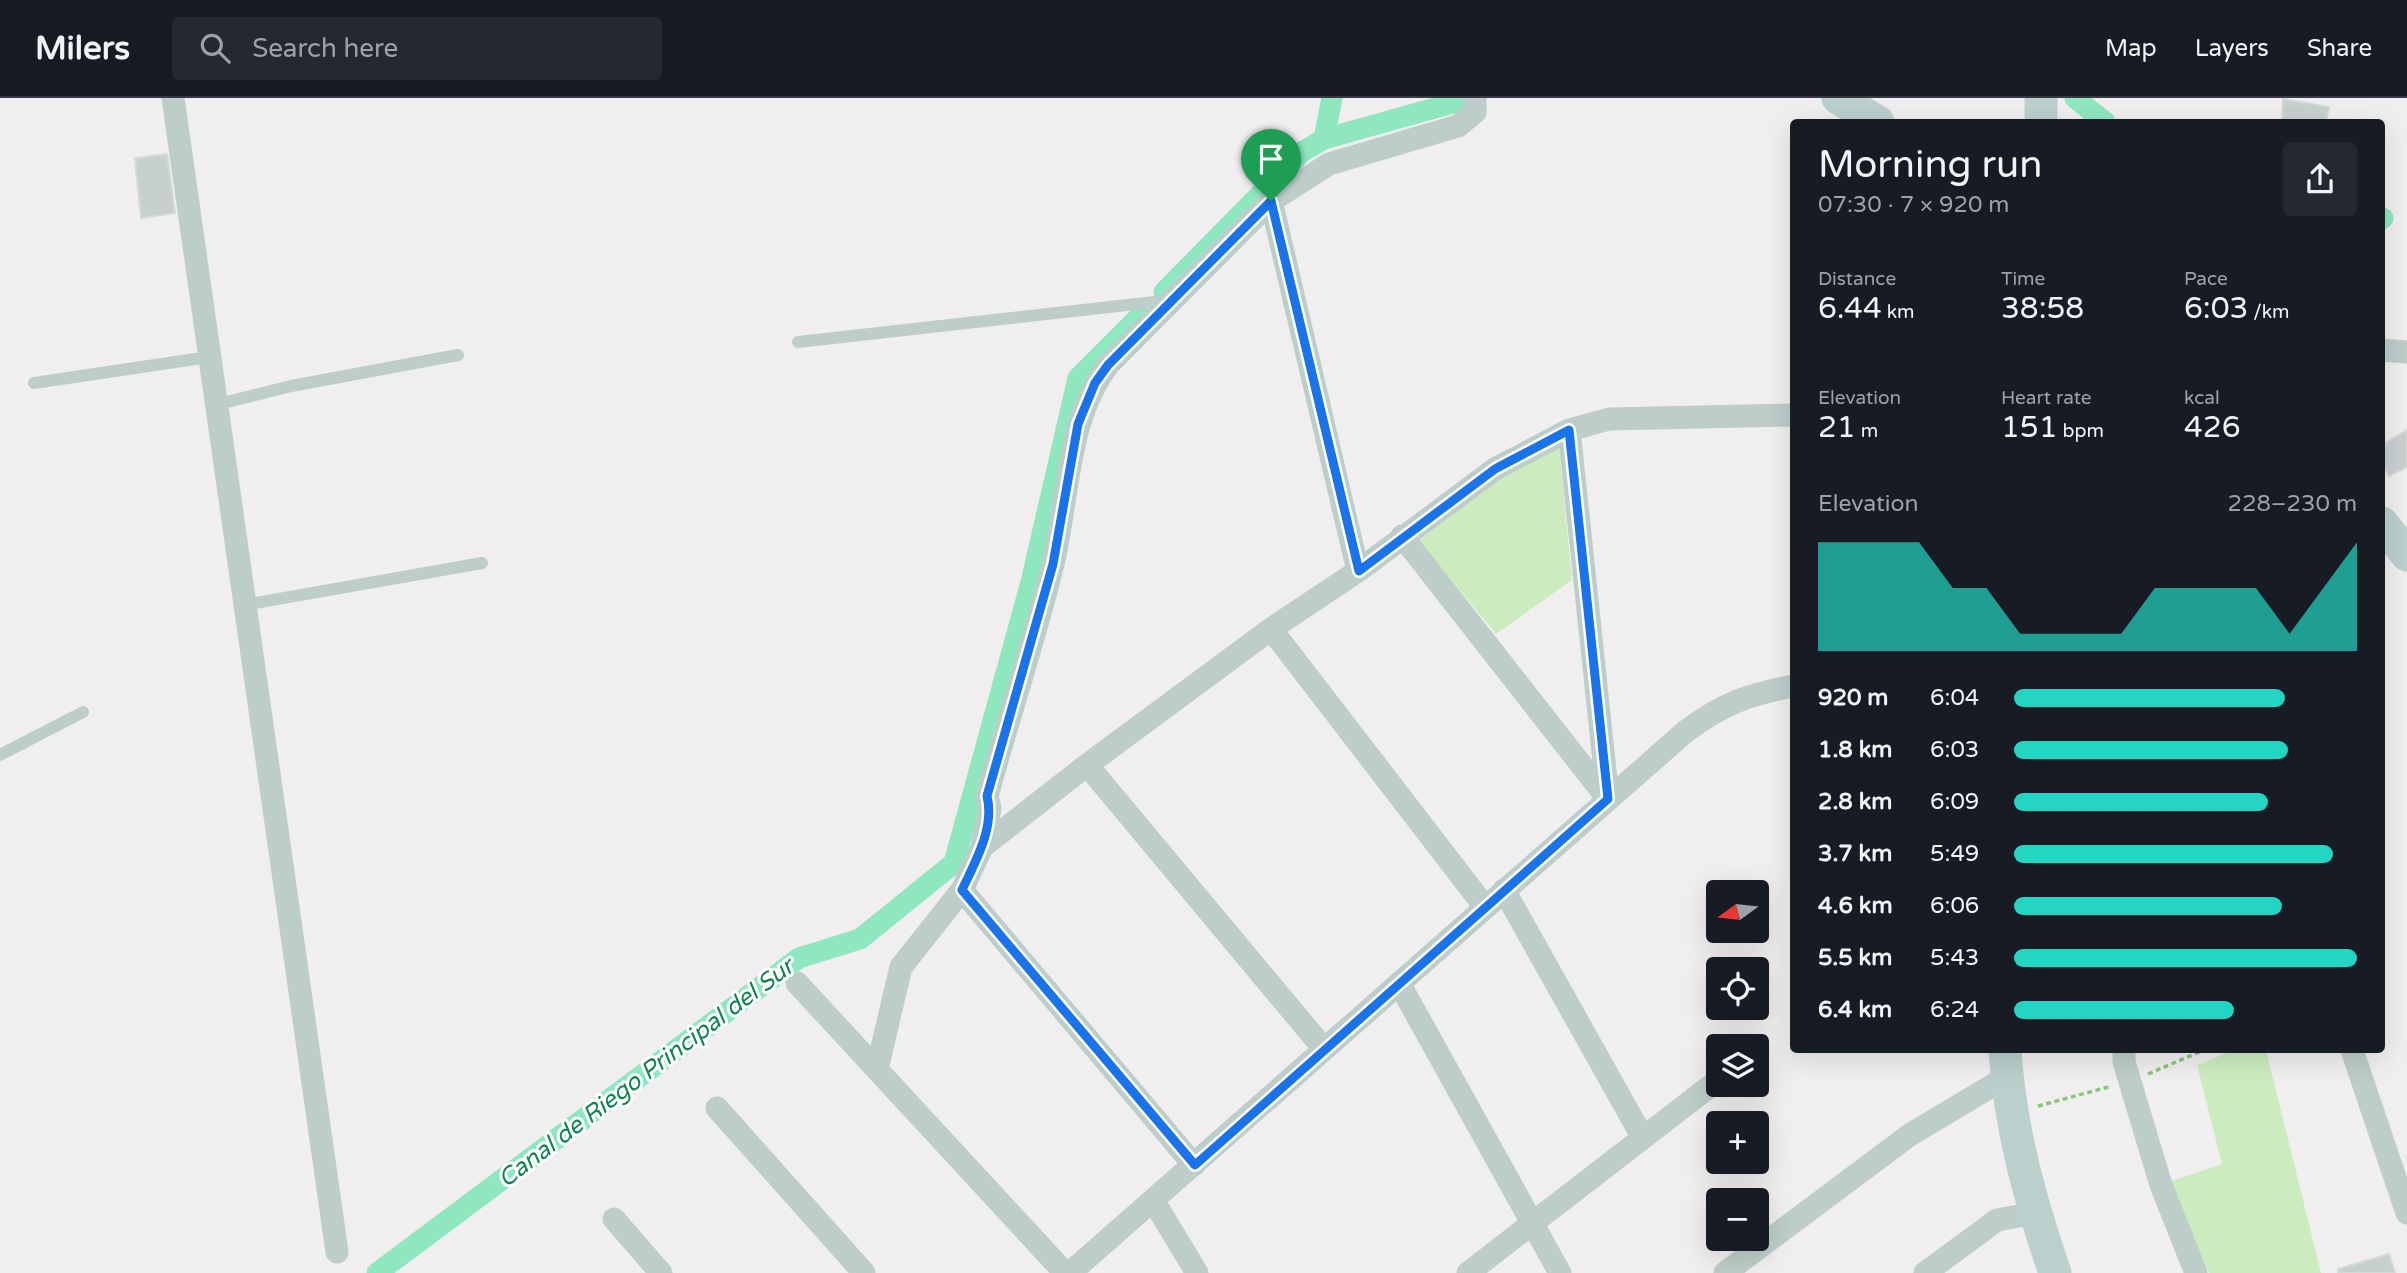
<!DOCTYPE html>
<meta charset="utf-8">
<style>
:root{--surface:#171b24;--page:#242831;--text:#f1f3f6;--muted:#9ea1a6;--line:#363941;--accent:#23d6c3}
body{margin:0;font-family:"Varela Round",sans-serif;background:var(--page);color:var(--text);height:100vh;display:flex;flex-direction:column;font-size:26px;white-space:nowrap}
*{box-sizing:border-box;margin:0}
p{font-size:23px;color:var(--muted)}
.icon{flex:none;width:38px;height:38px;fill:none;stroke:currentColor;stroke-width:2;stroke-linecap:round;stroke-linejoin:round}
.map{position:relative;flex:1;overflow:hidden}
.sheet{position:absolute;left:1790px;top:21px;width:595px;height:934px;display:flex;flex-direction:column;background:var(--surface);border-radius:7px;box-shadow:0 7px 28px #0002}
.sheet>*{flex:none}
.needle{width:46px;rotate:255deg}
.tools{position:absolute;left:1706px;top:782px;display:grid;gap:14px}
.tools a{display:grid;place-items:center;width:63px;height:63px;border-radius:7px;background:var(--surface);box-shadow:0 7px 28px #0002;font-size:35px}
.pin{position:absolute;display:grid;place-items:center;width:60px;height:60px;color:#fff;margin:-72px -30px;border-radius:50% 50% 50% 0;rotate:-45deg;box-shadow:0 0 7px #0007}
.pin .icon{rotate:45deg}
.round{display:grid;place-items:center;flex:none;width:74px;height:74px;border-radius:7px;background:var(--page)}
.headline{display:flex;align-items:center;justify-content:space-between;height:119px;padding:0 28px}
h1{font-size:38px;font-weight:600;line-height:52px}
.metrics{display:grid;grid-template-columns:repeat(3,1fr);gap:10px;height:119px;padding:7px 28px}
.metrics div{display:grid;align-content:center}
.metrics b{font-size:30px;font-weight:600}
.metrics small{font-size:19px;font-weight:400}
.metrics p{font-size:19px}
.chart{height:196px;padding:14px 28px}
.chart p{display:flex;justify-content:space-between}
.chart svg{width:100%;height:126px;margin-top:7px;fill:var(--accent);opacity:.7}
ul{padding:0 28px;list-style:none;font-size:23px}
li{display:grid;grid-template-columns:112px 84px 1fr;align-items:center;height:52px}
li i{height:18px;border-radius:9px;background:var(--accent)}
header{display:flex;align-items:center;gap:42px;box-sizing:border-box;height:98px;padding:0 35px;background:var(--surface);border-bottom:2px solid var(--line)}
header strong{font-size:33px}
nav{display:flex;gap:38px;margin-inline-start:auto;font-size:24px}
.search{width:490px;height:63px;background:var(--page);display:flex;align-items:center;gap:18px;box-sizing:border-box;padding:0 24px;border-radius:7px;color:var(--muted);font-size:26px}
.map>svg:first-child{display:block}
.green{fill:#ccecbf}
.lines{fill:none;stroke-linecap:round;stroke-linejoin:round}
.canal{stroke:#8ee7be;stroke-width:21}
.building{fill:#c8d0cf;stroke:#d3d9d9;stroke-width:2}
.path{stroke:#86c879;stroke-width:3.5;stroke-dasharray:5 3.5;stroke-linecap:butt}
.lane{stroke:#bdcdc9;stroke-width:12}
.street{stroke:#bdcdc9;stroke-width:23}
.secondary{stroke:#bbcfcc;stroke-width:33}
.route-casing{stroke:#fff;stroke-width:14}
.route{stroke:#1a73e8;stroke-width:9}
.labels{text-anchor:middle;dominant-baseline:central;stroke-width:6;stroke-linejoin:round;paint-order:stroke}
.water-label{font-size:24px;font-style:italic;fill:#138450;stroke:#fff}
</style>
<header>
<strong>Milers</strong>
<div class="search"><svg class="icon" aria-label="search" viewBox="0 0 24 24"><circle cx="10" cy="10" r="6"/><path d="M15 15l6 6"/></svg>Search here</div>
<nav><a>Map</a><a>Layers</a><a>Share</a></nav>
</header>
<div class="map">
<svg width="2407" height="1175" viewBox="0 0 2407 1175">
<rect width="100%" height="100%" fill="#f1eef0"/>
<path class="green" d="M1559 348 1572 482 1496 536 1419 443 1506 374Z
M2234 952H2266L2321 1175H2209L2169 1084 2222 1066 2197 967Z"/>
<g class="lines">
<path class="canal" d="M2075 0 2105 24
M1324 41 1471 0
M2382 121 2383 120
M1164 194 1302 54 1324 41 1332 0
M377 1175 799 860 860 841 954 765 1031 484 1078 280 1140 218"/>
</g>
<path class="building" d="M2283 1 2329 9 2326 24H2282Z
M167 56 175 115 141 120 135 60Z
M2407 332V369L2389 378 2382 365V347Z
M2389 1156 2395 1175H2338V1171Z"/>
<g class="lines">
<path class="path" d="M2148 976 2204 952
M2038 1008 2112 988"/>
<path class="lane" d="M798 244 1172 202
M34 285 209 259
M215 307 291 288 458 257
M244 507 482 465
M0 657 83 614"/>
<path class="street" d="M173 0 337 1154
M1271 103 1358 473
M2382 252 2407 254
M1402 438 1608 701 1569 332
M1271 531 1485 809
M1087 667 1324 951
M982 749 1087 667 1271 531 1358 473 1495 371 1569 332 1609 321 1794 317
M962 792 1194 1067
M1504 792 1643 1040
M797 885 1065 1175
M1399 885 1560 1175
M2124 952V964L2161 1087 2196 1175
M2352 952 2407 1115
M877 971 901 869 962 792 982 749 990 710 987 698C1008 621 1034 544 1053 466 1069 399 1066 324 1108 267L1271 103 1329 66 1458 28 1475 14V0
M717 1010 864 1175
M1153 1102 1197 1175
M614 1121 661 1175
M1070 1175 1685 634C1722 606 1749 596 1794 588
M1468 1175 1718 982
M1725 1175 1911 1036 2007 979
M1925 1175 1997 1122 2035 1115"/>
<path class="secondary" d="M1838 0 1878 24
M2041 0V24
M2382 425 2407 457
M2005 952C2010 1030 2030 1102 2055 1175"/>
</g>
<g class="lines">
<defs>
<path id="route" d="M1271 103 1359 473 1495 371 1569 332 1608 701 1195 1067 962 792C975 764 995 730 987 698L1053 466 1078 326 1095 285 1108 267Z"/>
</defs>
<use href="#route" class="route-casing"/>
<use href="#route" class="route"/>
</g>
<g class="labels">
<g class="water-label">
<text transform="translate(646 975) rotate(-37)">Canal de Riego Principal del Sur</text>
</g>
</g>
</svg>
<div class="tools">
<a><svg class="needle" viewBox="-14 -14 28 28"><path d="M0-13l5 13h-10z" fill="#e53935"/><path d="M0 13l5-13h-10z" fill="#9ea1a6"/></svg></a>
<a><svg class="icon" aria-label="locate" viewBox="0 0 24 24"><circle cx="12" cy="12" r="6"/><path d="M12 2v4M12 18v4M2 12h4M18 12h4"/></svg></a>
<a><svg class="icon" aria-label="layers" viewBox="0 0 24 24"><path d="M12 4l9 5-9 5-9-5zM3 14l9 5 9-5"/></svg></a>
<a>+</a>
<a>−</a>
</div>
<div class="pin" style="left:1271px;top:103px;background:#1e9e55"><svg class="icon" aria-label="arrive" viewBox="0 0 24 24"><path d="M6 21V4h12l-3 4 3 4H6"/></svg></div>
<section class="sheet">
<div class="headline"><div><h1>Morning run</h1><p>07:30 · 7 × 920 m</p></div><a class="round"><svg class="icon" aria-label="share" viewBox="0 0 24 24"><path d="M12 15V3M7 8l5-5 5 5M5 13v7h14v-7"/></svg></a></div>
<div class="metrics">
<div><p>Distance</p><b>6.44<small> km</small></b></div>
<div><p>Time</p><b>38:58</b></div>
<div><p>Pace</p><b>6:03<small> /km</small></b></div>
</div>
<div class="metrics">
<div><p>Elevation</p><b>21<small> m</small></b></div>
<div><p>Heart rate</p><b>151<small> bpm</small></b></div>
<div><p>kcal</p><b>426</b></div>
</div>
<div class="chart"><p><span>Elevation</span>228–230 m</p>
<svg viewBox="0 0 160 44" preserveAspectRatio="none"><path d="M0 44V6L10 6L20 6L30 6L40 22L50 22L60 38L70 38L80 38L90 38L100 22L110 22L120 22L130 22L140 38L150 22L160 6V44z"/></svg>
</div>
<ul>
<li><b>920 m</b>6:04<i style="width:79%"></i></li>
<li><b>1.8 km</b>6:03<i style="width:80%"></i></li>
<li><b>2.8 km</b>6:09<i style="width:74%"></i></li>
<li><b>3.7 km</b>5:49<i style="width:93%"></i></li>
<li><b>4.6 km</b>6:06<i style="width:78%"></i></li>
<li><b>5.5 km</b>5:43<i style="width:100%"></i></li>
<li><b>6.4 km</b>6:24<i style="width:64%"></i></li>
</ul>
</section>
</div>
